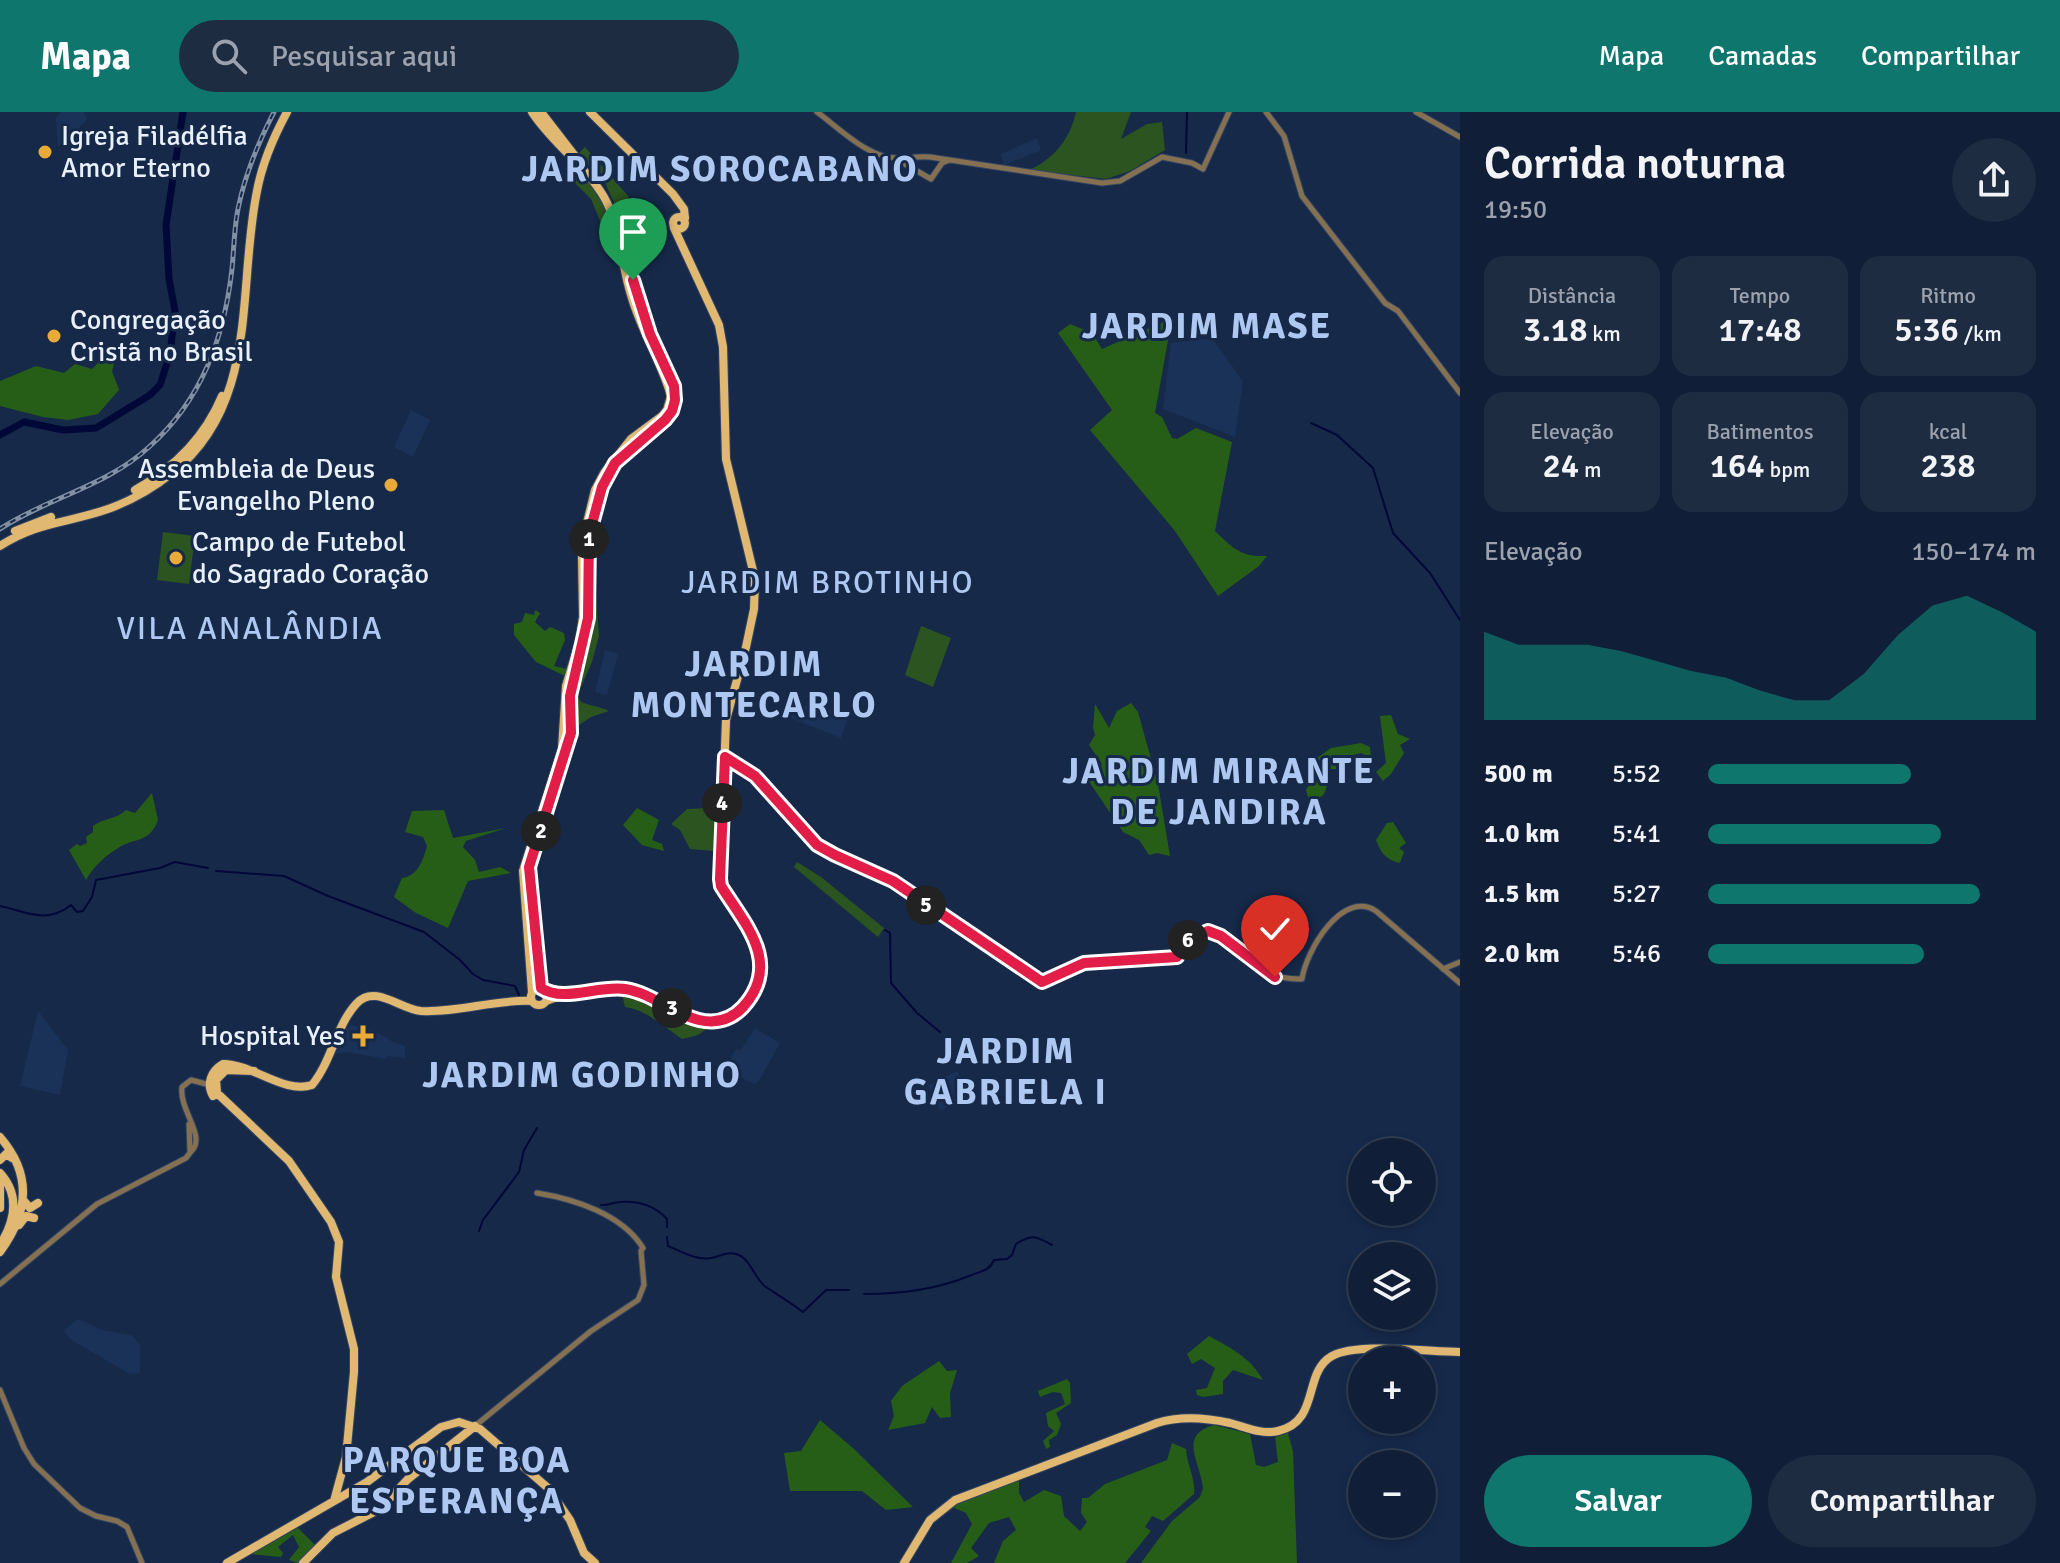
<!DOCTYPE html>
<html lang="pt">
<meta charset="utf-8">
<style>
:root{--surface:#101f37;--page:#1e2c42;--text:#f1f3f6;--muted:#9ca2ad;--line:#303d52;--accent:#0f766e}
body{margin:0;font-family:Signika,sans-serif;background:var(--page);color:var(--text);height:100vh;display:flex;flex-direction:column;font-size:30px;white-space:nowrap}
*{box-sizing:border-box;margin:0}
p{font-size:26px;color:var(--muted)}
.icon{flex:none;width:44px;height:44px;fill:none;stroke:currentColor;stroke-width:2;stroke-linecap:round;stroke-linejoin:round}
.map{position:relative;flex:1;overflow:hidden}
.details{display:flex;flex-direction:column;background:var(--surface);width:600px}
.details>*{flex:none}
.buttons{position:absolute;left:1348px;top:1026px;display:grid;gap:16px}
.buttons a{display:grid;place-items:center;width:88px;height:88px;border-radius:50%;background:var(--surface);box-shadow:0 4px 12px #0003,0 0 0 2px var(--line);font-size:40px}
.pin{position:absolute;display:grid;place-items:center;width:68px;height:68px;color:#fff;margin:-82px -34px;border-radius:50% 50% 50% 0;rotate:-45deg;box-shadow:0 0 8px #0007}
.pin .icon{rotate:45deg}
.km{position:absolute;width:40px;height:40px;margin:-20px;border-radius:50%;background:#222;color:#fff;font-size:22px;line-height:40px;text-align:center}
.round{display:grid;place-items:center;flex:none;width:84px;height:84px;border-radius:42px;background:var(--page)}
.summary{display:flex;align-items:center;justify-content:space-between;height:136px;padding:0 24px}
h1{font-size:44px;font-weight:600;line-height:60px}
.stats{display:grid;grid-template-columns:repeat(3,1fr);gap:12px;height:136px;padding:8px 24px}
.stats div{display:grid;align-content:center;border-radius:20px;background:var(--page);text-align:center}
.stats b{font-size:34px;font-weight:600}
.stats small{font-size:22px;font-weight:400}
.stats p{font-size:22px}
.chart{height:224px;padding:16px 24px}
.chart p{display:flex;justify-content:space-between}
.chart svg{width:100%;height:144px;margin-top:8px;fill:var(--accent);opacity:.7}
.button{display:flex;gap:16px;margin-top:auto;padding:16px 24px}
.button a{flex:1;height:92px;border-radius:48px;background:var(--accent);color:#fff;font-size:32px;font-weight:600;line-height:92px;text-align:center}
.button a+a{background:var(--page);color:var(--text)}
ul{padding:0 24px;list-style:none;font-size:26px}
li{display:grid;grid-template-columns:128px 96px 1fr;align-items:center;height:60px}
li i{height:20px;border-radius:10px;background:var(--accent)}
header{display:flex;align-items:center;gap:48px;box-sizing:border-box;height:112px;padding:0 40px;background:var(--accent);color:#fff}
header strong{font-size:38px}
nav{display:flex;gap:44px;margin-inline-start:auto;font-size:28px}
.search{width:560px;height:72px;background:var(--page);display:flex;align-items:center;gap:20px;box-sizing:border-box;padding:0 28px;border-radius:44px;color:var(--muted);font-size:30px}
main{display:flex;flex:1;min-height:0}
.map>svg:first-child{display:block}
.built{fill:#1a3257}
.green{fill:#2b5420}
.forest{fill:#275e17}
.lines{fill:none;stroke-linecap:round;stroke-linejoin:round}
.stream{stroke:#000837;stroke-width:2}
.river{stroke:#000837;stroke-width:7}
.minor-casing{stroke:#334562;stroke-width:7}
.major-casing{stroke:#334562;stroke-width:10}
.minor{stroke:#857151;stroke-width:5}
.major{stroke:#e1b872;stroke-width:8}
.rail-casing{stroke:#818fa5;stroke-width:5}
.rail{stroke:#162949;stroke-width:2;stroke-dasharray:6;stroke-linecap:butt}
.route-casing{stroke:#fff;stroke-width:16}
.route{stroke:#e11d48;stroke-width:10}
.poi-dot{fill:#e8ab37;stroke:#162949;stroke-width:3}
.labels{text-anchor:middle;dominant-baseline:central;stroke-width:6;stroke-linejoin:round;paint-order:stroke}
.poi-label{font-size:28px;fill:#e8f0fc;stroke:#162949;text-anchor:start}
.quarter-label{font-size:32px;letter-spacing:2px;fill:#aec8f1;stroke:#162949}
.district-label{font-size:36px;font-weight:bold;letter-spacing:2px;fill:#aec8f1;stroke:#162949}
</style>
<header>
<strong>Mapa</strong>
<div class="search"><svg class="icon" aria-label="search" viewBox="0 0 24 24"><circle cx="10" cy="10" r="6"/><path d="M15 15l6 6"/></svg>Pesquisar aqui</div>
<nav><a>Mapa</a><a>Camadas</a><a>Compartilhar</a></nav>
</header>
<main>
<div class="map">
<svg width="1460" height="1451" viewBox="0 0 1460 1451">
<rect width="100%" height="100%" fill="#162949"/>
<path class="built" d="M60 0H84L87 7 64 32 62 31 58 35 56 6Z
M1037 26 1041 38 1004 53 1001 42Z
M1212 226 1243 269 1235 325 1163 297 1171 231Z
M411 298 430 308 413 345 394 335Z
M605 538 618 542 607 583 595 580Z
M790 590 849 603 841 626 788 605 787 595Z
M38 899 68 938 60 983 20 974Z
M351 913 373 918 393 930 405 934V946L387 944 386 947 346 940 335 942 347 916Z
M755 916 780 931 759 969 754 972 725 957 735 938H741Z
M957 959 968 978 964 980 966 986 940 999 928 973Z
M78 1207 103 1218 132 1223 140 1234V1261L130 1262 73 1229 63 1219Z"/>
<path class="green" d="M1076 0H1131L1121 27 1147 12 1162 10 1165 38 1130 59 1106 67 1029 58C1054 47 1070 27 1076 0Z
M585 35 629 85 622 91 632 102 623 110 605 71 578 42Z
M578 62C609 84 616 126 622 162L591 87 574 70Z
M163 420 195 424 189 472 157 468Z
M592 428 599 524 592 550 578 582 580 589C589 594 599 594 609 599L591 605 573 617 572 585 591 514Z
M921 514 951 526 933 575 905 563Z
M709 696 717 699 713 739 690 737 680 718 671 712 687 697Z
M797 750 821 765 884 816 878 825 794 755Z
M621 878 646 885 711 914 698 923 682 927C664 915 647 898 625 895Z"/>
<path class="forest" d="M1172 206 1155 301 1162 305 1172 326 1177 327 1196 316 1232 330 1215 419C1233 436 1240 445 1267 444L1259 454 1218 484 1175 419 1090 318 1112 298 1058 221 1070 212 1092 221 1102 237Z
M107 242H117L112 259 119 278 98 302 68 308 43 305 0 294V269L36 254 64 261 75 252 92 257Z
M535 498 540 501 535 510 545 519 550 515 564 521 565 528 554 554 567 557 565 564 536 550 514 523V512L522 510 525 501 534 503Z
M1131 591 1138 600 1158 672 1170 744 1157 741 1149 743 1139 728 1123 720 1088 668 1102 652 1089 633 1095 623 1093 616 1095 592 1109 616 1117 599Z
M1391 603 1398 622 1410 627 1400 633 1404 641 1391 662 1383 669 1376 660 1386 651 1380 604Z
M1361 631 1370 635 1371 646 1361 641 1345 645 1336 657H1329C1327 672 1328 692 1308 685L1306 678 1316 660 1307 653 1331 636Z
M152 681 158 708C149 732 135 725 118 736 105 744 93 755 86 768L69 738 77 732 80 734 87 731 86 725 93 720V714C103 706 116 708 126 698L135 701Z
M637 696 659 708 652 728 662 732 664 739 642 733 623 713Z
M444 698 453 726 506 716 466 729 463 735 475 748 479 760 500 755 511 761 468 769 448 816 416 801 394 785 402 766C418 764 423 748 427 734L423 725 405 720 412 699Z
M1393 710 1406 731 1399 736 1404 740 1400 751C1386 748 1381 741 1376 728L1387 711Z
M1209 1224C1231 1236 1250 1245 1263 1268L1233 1258 1223 1269V1282L1203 1285 1197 1283 1196 1278 1207 1276 1215 1256 1201 1247 1192 1252 1187 1242Z
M939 1249 947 1259 957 1258 950 1281 951 1305 940 1306 932 1295 925 1311 888 1318 894 1304 891 1289 902 1274Z
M1067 1267 1070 1271 1071 1291 1056 1301 1061 1312 1057 1323 1049 1328 1050 1335 1046 1337 1043 1329 1054 1319 1048 1314 1046 1301 1065 1292 1061 1281 1053 1280 1040 1285 1038 1279Z
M820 1308 854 1337 913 1395 886 1398 862 1379H790L784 1341 801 1339Z
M1214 1313 1250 1322 1256 1353 1264 1355 1278 1350 1275 1325 1288 1321 1293 1340 1297 1451H1141L1172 1409 1200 1385 1203 1376C1201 1352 1177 1323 1214 1313Z
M1172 1331 1186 1337C1187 1354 1196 1367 1194 1382L1163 1409 1152 1404 1145 1415 1151 1419 1125 1451H994L1003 1429 1016 1418 1009 1405 989 1411 971 1436 979 1444 967 1451H951L972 1412 966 1401 952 1395 960 1390 1019 1368V1381L1024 1390 1044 1378 1061 1384 1064 1404 1080 1419 1087 1410 1081 1401 1082 1386H1088L1105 1372 1167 1348Z
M298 1416 315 1433 298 1451 289 1448 299 1435 293 1423 278 1435 283 1441 281 1445 250 1442Z"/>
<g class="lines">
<path class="stream" d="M1186 41 1187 0
M1311 311 1337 323 1373 356 1393 421 1430 461 1460 508
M216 759 284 764 328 784 424 820 460 848 473 862 483 868 515 874 519 883
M0 794C25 799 46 813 71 793L77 800 83 799 92 785 96 768 160 756 175 750 208 756
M885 818 890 821 891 871 917 901 940 920
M601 1093C609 1094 612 1090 620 1090 639 1089 654 1093 667 1107V1115
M479 1119 483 1108 519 1060 524 1038 537 1016
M667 1125 668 1134C681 1139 697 1149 711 1146 720 1145 726 1139 736 1142 751 1146 754 1167 766 1175 778 1183 791 1191 803 1200L826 1178H849
M864 1182C901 1182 935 1178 969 1164 980 1159 989 1160 994 1148L1007 1147 1012 1143 1016 1132C1033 1121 1037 1125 1052 1133"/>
<path class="river" d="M0 323 24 310 63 318 96 316 150 283 160 273 170 242 175 199 169 167 166 113 183 0"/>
<defs>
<path id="minor" d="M817 0C839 16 870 48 899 46 909 46 919 44 930 45L1102 71 1120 69 1162 45 1192 51 1203 57 1229 0
M1266 0 1284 24 1302 84 1385 191 1398 199 1460 281
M1416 0 1460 25
M901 47 905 52 931 67 942 51 947 49
M725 645 755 664 817 733 893 769 1042 870 1084 851 1177 845 1188 828 1208 819C1244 826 1250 869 1302 867 1306 839 1342 777 1376 799L1460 871
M1443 857 1460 850
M189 1012 190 1039
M0 1172 97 1092 186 1046C188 1043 191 1040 194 1036 203 1021 179 996 182 975L191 968 210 973
M0 1278 24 1336 34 1352 80 1396 96 1404 117 1409 127 1415 142 1451
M475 1314 591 1219 638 1188 644 1173 641 1139 643 1136C622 1102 574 1087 537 1081"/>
<path id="major" d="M532 0C552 31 585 53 604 85 621 115 621 154 632 186 642 220 662 251 671 284L667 298 662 304 631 327 604 361 595 378 587 411 582 445 583 505 579 531 566 574 562 637 523 759 532 880
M541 0 575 44
M590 0 673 82 684 97 685 106
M673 111a6 6 0 1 1 12 0a6 6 0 1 1-12 0Z
M622 123 644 207
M654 230 668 259 674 280
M623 342 671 301
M135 378C174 356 205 325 222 284
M15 419 51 405
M0 434C35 411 65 411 102 399 127 391 152 377 172 361 260 292 237 176 257 79 262 52 274 24 287 0
M588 489 590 419
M565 646 571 621 570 584 580 546
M534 737 544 708
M530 782 541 876
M531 885a8 8 0 1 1 16 0a8 8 0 1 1-16 0Z
M546 889C569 880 601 873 625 877 653 881 673 903 699 908 717 912 731 908 744 895 783 851 743 812 721 774L720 767 726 608 746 535 754 497 755 467 726 347 723 235 719 213 674 116
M254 959 226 958 216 968 217 981 289 1049 331 1110 339 1130 336 1165 354 1237V1260L346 1345 334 1389
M213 984C206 972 211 959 223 952 253 952 283 982 312 973 332 949 336 913 357 891 375 872 400 897 421 899 458 901 495 887 532 889
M0 1025C33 1063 28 1102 0 1140
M0 1048 6 1042 12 1046
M0 1061C20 1083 15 1109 0 1133
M0 1069V1096
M23 1088 30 1096 38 1091
M19 1113 26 1104 34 1106
M227 1451 367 1370 441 1315 459 1310 480 1317 548 1376 570 1408 584 1441 595 1451
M303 1451 333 1421 380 1397 408 1367 475 1314
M904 1451 930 1408 955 1388 1157 1311C1179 1304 1207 1306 1230 1311 1245 1315 1262 1323 1278 1319 1321 1309 1302 1261 1332 1244 1358 1230 1429 1240 1460 1240"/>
</defs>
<use href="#minor" class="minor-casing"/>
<use href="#major" class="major-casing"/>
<use href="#minor" class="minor"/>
<use href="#major" class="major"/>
<defs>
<path id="rail" d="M0 417C47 386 107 374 149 335 202 288 224 226 232 157 234 137 234 117 238 97 245 62 258 31 274 0"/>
</defs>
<use href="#rail" class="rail-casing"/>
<use href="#rail" class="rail"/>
</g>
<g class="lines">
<defs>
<path id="route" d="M633 168 650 222 674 274 675 288 672 299 665 308 615 351 602 375 589 423 588 506 570 584 571 621 529 755 541 876C564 891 598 873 625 877 652 881 673 902 699 908 717 912 731 908 743 895 783 851 744 811 721 774L720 767 725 645 755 664 817 733 835 743 893 769 1042 870 1084 851 1177 845 1188 828 1208 819 1221 824 1275 865"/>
</defs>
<use href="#route" class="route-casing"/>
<use href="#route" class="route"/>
</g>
<g class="poi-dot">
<circle cx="45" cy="40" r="8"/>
<circle cx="54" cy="224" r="8"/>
<circle cx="391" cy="373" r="8"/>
<circle cx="176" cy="446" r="8"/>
<path d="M359 912h8v8h8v8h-8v8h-8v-8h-8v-8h8z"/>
</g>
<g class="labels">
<g class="poi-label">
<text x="61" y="24">Igreja Filadélfia<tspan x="61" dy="32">Amor Eterno</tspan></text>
<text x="70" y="208">Congregação<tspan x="70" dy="32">Cristã no Brasil</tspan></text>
<text x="375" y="357" text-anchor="end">Assembleia de Deus<tspan x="375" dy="32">Evangelho Pleno</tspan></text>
<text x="192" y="430">Campo de Futebol<tspan x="192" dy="32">do Sagrado Coração</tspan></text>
<text x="345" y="924" text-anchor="end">Hospital Yes</text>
</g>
<g class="quarter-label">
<text x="828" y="470">JARDIM BROTINHO</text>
<text x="250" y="516">VILA ANALÂNDIA</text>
</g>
<g class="district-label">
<text x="720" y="57">JARDIM SOROCABANO</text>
<text x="1207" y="214">JARDIM MASE</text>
<text x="754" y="552">JARDIM<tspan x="754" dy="41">MONTECARLO</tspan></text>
<text x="1219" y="659">JARDIM MIRANTE<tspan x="1219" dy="41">DE JANDIRA</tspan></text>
<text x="1006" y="939">JARDIM<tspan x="1006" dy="41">GABRIELA I</tspan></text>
<text x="582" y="963">JARDIM GODINHO</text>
<text x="457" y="1348">PARQUE BOA<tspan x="457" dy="41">ESPERANÇA</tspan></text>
</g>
</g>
</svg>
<div class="buttons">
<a><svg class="icon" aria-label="locate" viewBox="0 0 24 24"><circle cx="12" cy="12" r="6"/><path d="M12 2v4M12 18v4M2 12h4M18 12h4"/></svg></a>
<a><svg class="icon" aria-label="layers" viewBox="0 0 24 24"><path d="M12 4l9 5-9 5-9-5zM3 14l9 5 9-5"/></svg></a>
<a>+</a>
<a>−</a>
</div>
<div class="pin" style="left:633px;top:168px;background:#1e9e55"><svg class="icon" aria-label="arrive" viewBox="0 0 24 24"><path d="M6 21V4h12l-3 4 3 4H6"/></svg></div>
<div class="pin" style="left:1275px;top:865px;background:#d93025"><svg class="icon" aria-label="check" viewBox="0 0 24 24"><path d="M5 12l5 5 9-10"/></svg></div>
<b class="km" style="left:589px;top:427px">1</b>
<b class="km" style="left:541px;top:719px">2</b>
<b class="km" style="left:672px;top:896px">3</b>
<b class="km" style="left:722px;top:691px">4</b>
<b class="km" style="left:926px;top:793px">5</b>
<b class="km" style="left:1188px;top:828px">6</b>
</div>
<section class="details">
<div class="summary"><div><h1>Corrida noturna</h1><p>19:50</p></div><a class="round"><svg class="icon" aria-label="share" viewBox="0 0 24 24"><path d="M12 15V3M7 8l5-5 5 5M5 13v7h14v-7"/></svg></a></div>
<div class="stats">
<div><p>Distância</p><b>3.18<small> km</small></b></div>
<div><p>Tempo</p><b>17:48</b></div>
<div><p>Ritmo</p><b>5:36<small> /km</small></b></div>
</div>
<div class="stats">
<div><p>Elevação</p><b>24<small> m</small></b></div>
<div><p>Batimentos</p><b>164<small> bpm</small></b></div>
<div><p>kcal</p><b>238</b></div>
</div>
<div class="chart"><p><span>Elevação</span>150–174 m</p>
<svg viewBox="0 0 160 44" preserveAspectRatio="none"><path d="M0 44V17L10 21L20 21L30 21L40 23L50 26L60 29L70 31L80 35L90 38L100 38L110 30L120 18L130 9L140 6L150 11L160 17V44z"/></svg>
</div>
<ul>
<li><b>500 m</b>5:52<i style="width:62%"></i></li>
<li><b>1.0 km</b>5:41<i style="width:71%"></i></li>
<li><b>1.5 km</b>5:27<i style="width:83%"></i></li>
<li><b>2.0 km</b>5:46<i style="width:66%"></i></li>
</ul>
<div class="button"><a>Salvar</a><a>Compartilhar</a></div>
</section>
</main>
